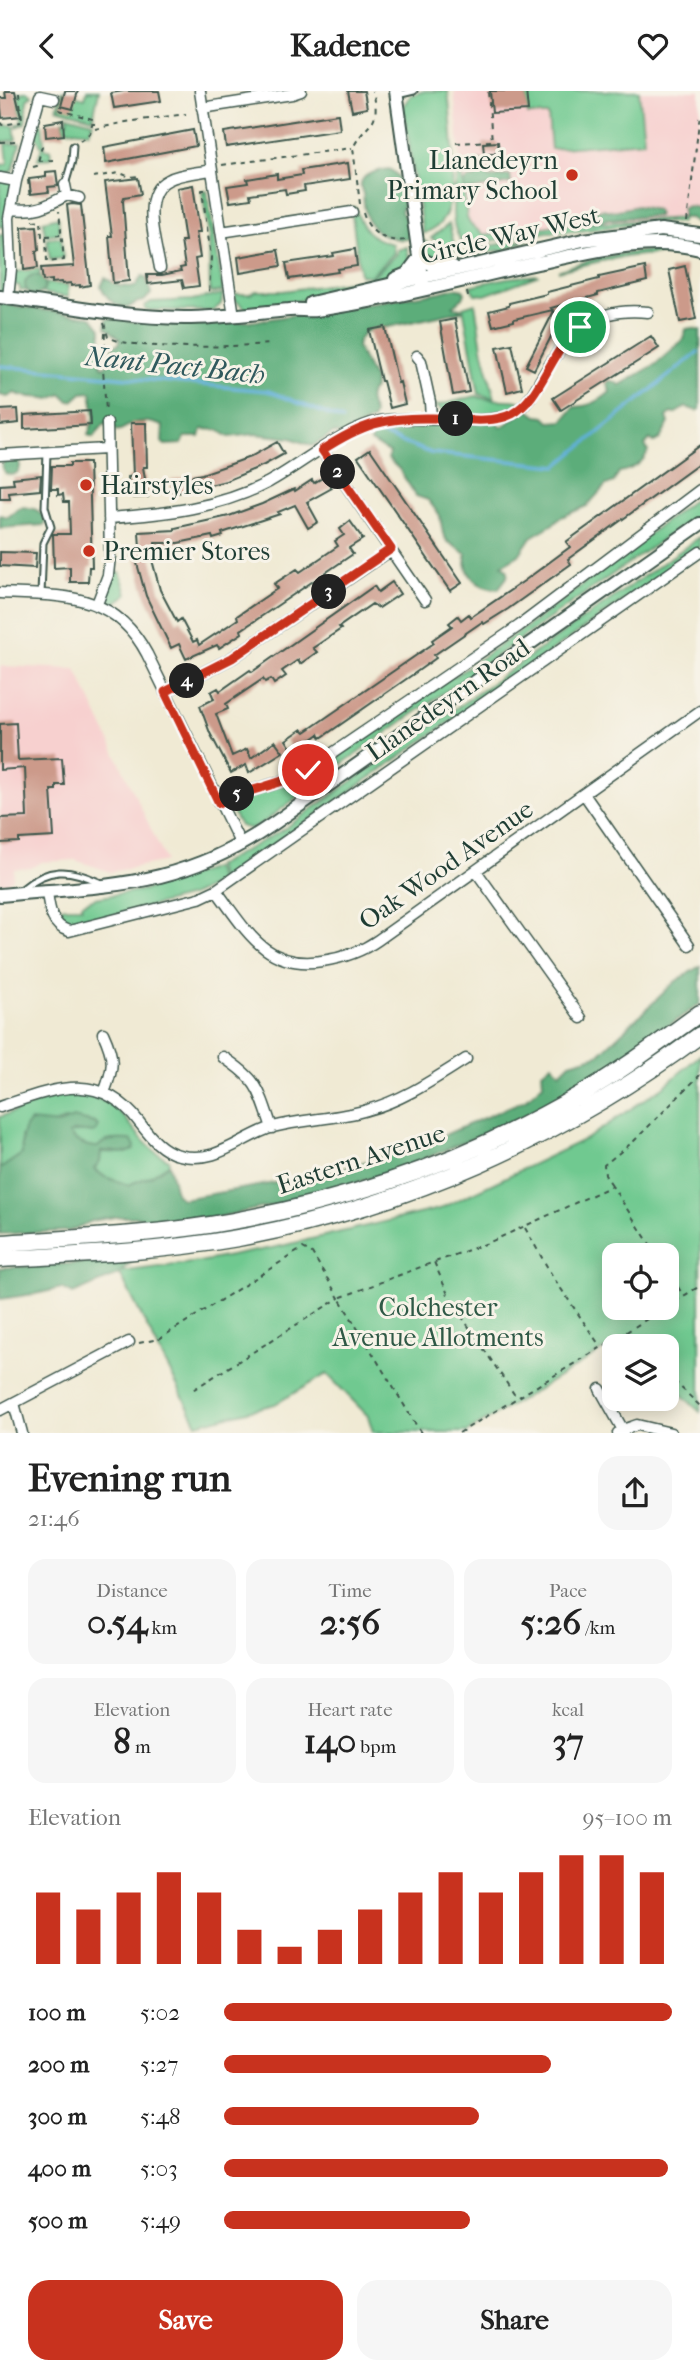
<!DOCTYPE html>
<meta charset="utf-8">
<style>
:root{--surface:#fff;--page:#f6f6f6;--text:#222;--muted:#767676;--accent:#c8321e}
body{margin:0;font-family:"IM FELL French Canon",serif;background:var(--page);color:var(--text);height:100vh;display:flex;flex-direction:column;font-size:26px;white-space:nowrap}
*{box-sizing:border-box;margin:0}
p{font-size:23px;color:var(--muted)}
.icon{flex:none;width:38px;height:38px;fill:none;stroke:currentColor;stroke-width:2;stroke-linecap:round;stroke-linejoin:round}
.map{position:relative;height:1342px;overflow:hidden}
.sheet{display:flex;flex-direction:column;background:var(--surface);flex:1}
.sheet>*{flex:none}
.tools{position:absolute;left:602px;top:1152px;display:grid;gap:14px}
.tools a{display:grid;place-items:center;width:77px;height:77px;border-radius:14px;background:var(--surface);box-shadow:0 4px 18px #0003;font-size:35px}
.pin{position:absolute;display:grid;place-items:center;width:60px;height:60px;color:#fff;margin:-30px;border:4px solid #fff;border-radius:50%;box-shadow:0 2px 7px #0007}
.km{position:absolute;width:35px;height:35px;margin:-18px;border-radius:50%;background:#222;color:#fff;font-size:19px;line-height:35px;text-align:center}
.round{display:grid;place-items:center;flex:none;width:74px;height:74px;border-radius:21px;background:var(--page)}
.headline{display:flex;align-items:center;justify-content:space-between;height:119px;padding:0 28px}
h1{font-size:38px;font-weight:800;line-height:52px}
.metrics{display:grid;grid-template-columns:repeat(3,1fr);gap:10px;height:119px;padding:7px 28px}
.metrics div{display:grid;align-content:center;border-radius:18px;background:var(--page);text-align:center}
.metrics b{font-size:35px;font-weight:800}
.metrics small{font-size:19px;font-weight:400}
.metrics p{font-size:19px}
.chart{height:196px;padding:14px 28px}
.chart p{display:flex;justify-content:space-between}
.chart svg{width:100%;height:126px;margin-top:7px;stroke:var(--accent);stroke-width:6}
.primary-button{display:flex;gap:14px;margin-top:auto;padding:14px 28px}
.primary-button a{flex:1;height:80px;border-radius:21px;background:var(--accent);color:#fff;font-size:28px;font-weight:800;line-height:80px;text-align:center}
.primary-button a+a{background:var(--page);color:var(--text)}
ul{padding:0 28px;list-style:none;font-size:23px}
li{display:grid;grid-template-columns:112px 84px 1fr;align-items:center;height:52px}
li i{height:18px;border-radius:9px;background:var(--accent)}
header{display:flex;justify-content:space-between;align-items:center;height:91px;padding:0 28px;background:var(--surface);font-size:32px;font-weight:800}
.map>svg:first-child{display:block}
.built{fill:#f7d0cf}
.green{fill:#70c990;stroke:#488362;stroke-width:2;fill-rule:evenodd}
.forest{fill:#5cad7a;stroke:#3e7557;stroke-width:2}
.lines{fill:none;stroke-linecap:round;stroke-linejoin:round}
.stream{stroke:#61b0db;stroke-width:3.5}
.building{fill:#cc9a8a}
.service-casing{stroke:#3e574c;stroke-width:9}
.minor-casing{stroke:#3e574c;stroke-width:13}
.tertiary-casing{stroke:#3e574c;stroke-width:16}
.trunk-casing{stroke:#3e574c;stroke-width:19}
.path{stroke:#3e574c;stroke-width:2;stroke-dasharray:5 5;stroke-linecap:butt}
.service{stroke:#fff;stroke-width:5}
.minor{stroke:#fff;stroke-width:10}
.tertiary{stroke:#fff;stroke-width:12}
.trunk{stroke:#fff;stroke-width:16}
.route-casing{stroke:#fff;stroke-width:14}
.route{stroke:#c8321e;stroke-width:9}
.poi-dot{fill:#c8321e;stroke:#f7f3e8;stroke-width:2.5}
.labels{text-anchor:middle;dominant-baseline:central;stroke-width:6;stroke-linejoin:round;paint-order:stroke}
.poi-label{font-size:26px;fill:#1f3d34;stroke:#f7f3e8;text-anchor:start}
.street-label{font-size:26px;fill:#1f3d34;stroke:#f7f3e8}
.park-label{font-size:26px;fill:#2f5946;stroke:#f7f3e8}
.water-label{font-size:28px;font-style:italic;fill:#305a5e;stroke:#f7f3e8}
</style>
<header><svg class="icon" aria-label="back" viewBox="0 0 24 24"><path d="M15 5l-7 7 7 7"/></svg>Kadence<svg class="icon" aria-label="heart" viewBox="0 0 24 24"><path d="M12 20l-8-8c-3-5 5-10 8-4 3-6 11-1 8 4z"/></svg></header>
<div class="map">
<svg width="700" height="1342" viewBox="0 0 700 1342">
<rect width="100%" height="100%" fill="#f7f3e8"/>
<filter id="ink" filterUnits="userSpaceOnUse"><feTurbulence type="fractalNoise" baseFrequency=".0143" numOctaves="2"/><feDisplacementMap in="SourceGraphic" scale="14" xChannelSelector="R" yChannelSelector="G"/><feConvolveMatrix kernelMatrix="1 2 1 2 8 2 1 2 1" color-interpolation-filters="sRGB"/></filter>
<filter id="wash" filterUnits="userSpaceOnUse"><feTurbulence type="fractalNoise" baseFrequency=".00686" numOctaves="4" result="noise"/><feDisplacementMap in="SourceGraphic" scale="28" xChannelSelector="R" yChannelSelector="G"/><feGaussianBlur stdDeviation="1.57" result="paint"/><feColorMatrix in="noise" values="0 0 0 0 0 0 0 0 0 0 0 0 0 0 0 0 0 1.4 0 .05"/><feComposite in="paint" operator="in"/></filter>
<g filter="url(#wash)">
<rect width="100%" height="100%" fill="#f0ead4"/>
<path class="built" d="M454 0H700V117L687 115 683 118 682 127 551 135 494 144 483 143 470 133 464 113Z
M0 575 76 578 166 770 111 781 75 769 42 771 31 777 14 778 13 787 8 792 0 793Z"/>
<path class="green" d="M62 0H65L61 15 74 4 85 7 87 0H99L93 27 57 17Z
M425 0H448C451 31 461 106 441 131 437 137 429 140 423 143L403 15 411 4Z
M526 0H639L644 50 551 58 548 24H528Z
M28 1 32 4 27 9 25 32 17 36V33L22 32 18 2Z
M67 24 93 31 89 41 64 38 63 29 68 30Z
M38 30 42 34 45 58H50L51 67 38 68 42 56 35 44Z
M14 34 16 49 0 51V35Z
M20 52 13 79 8 82 0 83V74L8 73 6 53Z
M460 70 467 127 470 133 483 143 494 144 551 135 682 127 681 131 640 132 580 140 547 141 465 154C444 134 456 96 460 70Z
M0 87 16 90 8 135 0 136Z
M202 100H207L223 200 210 202 209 146Z
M351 116H355C362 138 370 148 393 153L394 162 370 185 360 184Z
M58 126 60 142 45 144 43 130Z
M449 133 455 157 454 160 431 147Z
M9 143 8 207 7 213H0V144Z
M61 146 63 167 50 169 47 148Z
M530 148 500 161 499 159 464 167 466 159Z
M424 150 454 166 457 168C441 172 426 169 424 150Z
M407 156 410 172 400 183 330 204 253 218H246L235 209V203H250L256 200H283L369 188 397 163V159Z
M668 159 700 164V169C659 155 599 170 558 180 594 165 629 160 668 159Z
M39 178 41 192 68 194V206L20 199V195L15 194 13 181Z
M539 184 485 204 475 203 470 195 507 187Z
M223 203 221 213 213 220 145 219V215L151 211 192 209Z
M475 212 482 257 495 308 479 303 463 216Z
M476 305C492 312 506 306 521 311L508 321 488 325 446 323 436 315Z
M700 404V422L336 677 264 731 251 738 240 735 233 722 239 707 271 698 452 585H455L539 527Z
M700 446V456L222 790 216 775 281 740Z
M120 481 127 503 112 514 107 502 112 482Z
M214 777 220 791 191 805 68 836 63 834 55 822 62 816H82V813L95 807 148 798Z
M700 964V1321L667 1290V1255H630L622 1248 467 1341H373L368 1325 327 1283 275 1313 197 1333 119 1181 199 1171 277 1156 439 1118 588 1047 666 994ZM614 1164H667V1216H614Z
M68 1003C132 1003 125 1048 169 1069V1073L151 1085 128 1094 105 1086 94 1078 101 1061 128 1062C109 1058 82 1059 69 1043 76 1039 88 1042 97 1040L98 1035 95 1032 64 1029 21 1045 22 1063 0 1078V1026L49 1007Z"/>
<path class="forest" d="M480 69 488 72 487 85 490 87 510 84 511 92 465 100 463 93 467 88 476 87 477 73Z
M389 78C403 85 408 106 401 120L410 137 411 145 408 148C395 150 376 143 369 131 364 123 364 112 363 103 361 98 359 93 363 88 368 81 381 79 389 78Z
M637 115 657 119 658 125 608 128 593 132 587 125 588 121 602 118 613 120Z
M687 115 700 117V133L690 127H682V118Z
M25 194a10 10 0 1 1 20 0a10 10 0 1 1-20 0Z
M142 185 146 186 151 203 144 210 138 211 127 217C114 214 106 208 101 195L105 187 120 195 135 196Z
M455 197 463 199 465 202 463 207 453 215 455 217 461 218 462 220 365 241 358 250 357 256 374 288V297C366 306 370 313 374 323L372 329 342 344 334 342 312 355 291 347 255 343 229 346 218 339 202 338 200 346H185L182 353 165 354 162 351 163 335C155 332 143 329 135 332 119 336 122 347 105 332L93 346 88 344 95 325 91 301 82 302 73 310H69L62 303 50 308C36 305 28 308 15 302L7 306 0 304V213L92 226 101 237V274L104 276 109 272 114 255 119 253 120 248 106 236 107 228 121 227 131 231 179 233 207 229 213 232 256 230 440 201Z
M692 237 700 239V318L697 320 686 316 674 323 671 322 667 326 669 332 660 348 654 351 650 348 645 354 648 360C643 373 631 379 619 381L614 391 606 394 587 415 559 427 553 433 531 446 519 464 502 474 508 480 507 486 498 498C477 497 464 484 466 463L447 450 443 443 440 425 428 409 416 405 399 378 388 368 390 362 371 351 373 342 379 333 495 330 502 336 527 318 537 325 545 326 550 331 563 330 574 316C589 315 599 311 610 301L607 293 608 290H613L620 294 656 273 684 248 686 238Z
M2 375a9 9 0 1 1 18 0a9 9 0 1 1-18 0Z
M21 416C34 417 40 418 46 430L44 434 0 437V424L8 426Z
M700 875V913L605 979 518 1028 403 1077 349 1094 271 1115 209 1128 192 1126 151 1130 139 1126H115L92 1130 70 1140 0 1143V1078L22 1063C22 1050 20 1040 30 1030L59 1033 73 1027 95 1032 98 1036 94 1042 74 1040 69 1043C75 1051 88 1057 98 1056 106 1046 119 1049 131 1049L135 1055 134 1059C122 1065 113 1059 101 1060L100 1071 94 1078 105 1086 128 1094 151 1085 169 1073 176 1103 182 1108 321 1084 424 1053 525 1009 543 993 542 981 552 973 560 982 570 972 598 964 676 890Z
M100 1171 130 1173 118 1184 73 1203 62 1197 40 1202 0 1208V1177Z"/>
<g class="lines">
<path class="stream" d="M0 275 268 300 342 329
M380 343 431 362 557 375 698 261"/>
</g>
<g id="blocks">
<path class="building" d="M5 0H15L21 25 2 27 0 7H6Z
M65 0H78L73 18 61 15Z
M124 0H159L161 10 114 17 111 2Z
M348 0H364L367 17 352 20Z
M490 0H526L528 20 492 22Z
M338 23 340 39 226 56 224 41Z
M63 29 64 44 46 46 45 32Z
M193 39 196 55 106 72 104 56Z
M498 51 499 62 484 63 483 52Z
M348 72 350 88 304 95 305 100 286 103 285 98 250 103 251 108 230 111 227 95 248 92 247 88 277 83V88L302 84 301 79Z
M56 80 58 95 48 96 49 101 31 103 29 88 46 86V81Z
M138 87 141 103 124 106 123 110 129 190 113 192 109 145H112L105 91Z
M193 94 200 141H196L200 167 195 168 199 195 184 197 182 189 148 193 147 184H162L181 180 180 177 185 176 181 150H185L177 97Z
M72 113 81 114 90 194 80 196V194L71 195V192L62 193 61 191 52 192V189L43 190 41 177 74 175 67 114Z
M37 135 39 159 36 160 38 177 24 179 22 136Z
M355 158 357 175 337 178 338 181 289 188 286 172 334 165 333 162Z
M278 159 281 175 240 182 238 166Z
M685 175 696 228 680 231 669 179Z
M645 176 647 190 598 202V204L551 217 553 219 514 228V230L493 235 489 220 509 215V212L547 203V201L599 188V186Z
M554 220 568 233 560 240 556 236 534 279 526 275Z
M455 228 469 301 453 304 440 231Z
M385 236 398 292 400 291 405 313 390 317 383 290H381L369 239Z
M651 245 659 257 561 319 553 307Z
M512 253 522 297 507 301 497 256Z
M18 318 19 332 0 334V319Z
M90 320 91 334 24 338V324Z
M131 332H146L147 376H143L148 406 133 407V397H129L128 386 133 385Z
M277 351 284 363 264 374 226 390 173 403 171 389 202 383 231 373 250 366Z
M700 354V372L568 468 571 473 508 518 484 533 482 531 434 564 436 567 415 582 321 647 319 643 294 661 286 649 302 638 305 641 434 552 432 549 452 535 449 532 458 525 461 529 469 523 471 526 524 490 570 456 566 451Z
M370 358 462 492 450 500 358 366Z
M70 372H89L92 476H89L88 491H70V476L54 477 53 443H70L69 411H64L63 403 58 404V398H51L52 375H70Z
M41 384 40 399 9 402 10 408H0V394L14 393 13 387Z
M324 386 332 397 307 411 318 431 308 437 295 414 278 421 280 423 222 442 223 445 213 448 212 445 178 452H155L156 464 151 465 160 499 177 531 181 528 193 551 197 549 199 554 238 528 237 525 278 497 274 493 297 478 300 481 338 455 335 450 344 444 340 438 350 430 363 448 349 457 353 463 259 527 241 539 242 542 219 557 217 554 186 568 179 553 171 557 146 505 135 465 132 466 131 457H140L139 441 175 439V437L229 425 262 413 294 398 295 400 312 389 314 392Z
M0 461 36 462 35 477 0 475Z
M392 491 400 503 379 517 372 513 339 536 341 538 313 557 317 561 300 573 298 569 282 580 286 585 274 593 271 588 265 591 263 588 226 613 228 618 216 623 232 665 247 658 251 667 275 650 283 661 249 682 246 674 231 682 210 642 200 615 214 608 211 601 218 597 220 600 250 579 252 581 374 495 378 501Z
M16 632 18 669 62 667 64 694H56V699H51L54 746 19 748V751L0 752V727L27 726 25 677 0 679V633Z"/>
</g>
</g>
<g filter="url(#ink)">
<use href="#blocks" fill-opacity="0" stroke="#3e574c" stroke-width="2"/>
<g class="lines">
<defs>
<path id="service" d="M397 4 414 0
M65 94 72 70 73 55
M41 504 43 452 51 436 45 416 47 362
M22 798C48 776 69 777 99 791"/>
<path id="minor" d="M200 0 234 225
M202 17 292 3 301 0
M0 87 16 90
M67 104 79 107
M11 118C36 121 45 116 67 104L65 94
M221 141 352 121
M160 177C156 152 139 103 168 89 180 82 198 82 211 79
M8 207 11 178 9 127 16 90 40 5 54 8
M417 265 421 270 430 311 431 327
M322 359 425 509
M0 364 106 358
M109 427C164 423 220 417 269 391 304 372 343 337 381 330 416 323 488 337 514 322 528 314 535 299 543 285 569 241 592 215 648 221
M0 502C62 505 114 500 147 563L241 754
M97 513 108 484 110 465 107 332
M165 601 232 567 391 459
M584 703 689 854
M219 712C248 697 280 695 308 679L519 535 700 399
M476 780 581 927
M216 799C246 839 266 879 322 870 343 867 361 861 378 849L700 620
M47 801C49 817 51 835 69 840L199 807 216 799 700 461
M103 942C115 968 114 976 104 1002
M223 966C258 989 259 998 272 1037
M0 1016C53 998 99 978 139 1031 150 1045 161 1060 179 1064 217 1074 240 1046 273 1036 304 1028 337 1028 367 1019 404 1009 434 988 466 968
M600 1298 623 1339 618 1342
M14 1312 22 1342
M0 1319 129 1251
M623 1339 637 1334 671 1342"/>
<path id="tertiary" d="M396 0 423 194
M395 188 407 183 419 167 435 175 453 176
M0 206C61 214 122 226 184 227 220 227 254 222 289 219 298 218 307 220 316 219 389 209 461 189 533 173 586 162 646 144 700 158
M311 212 583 149 661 139 700 144
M0 804C107 794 179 798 273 733L700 433"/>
<path id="trunk" d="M0 1152C77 1147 157 1144 233 1130 355 1108 474 1066 581 1003 623 979 661 950 700 922
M0 1168C79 1164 159 1161 238 1147 406 1116 563 1046 700 944"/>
</defs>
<use href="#service" class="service-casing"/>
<use href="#minor" class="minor-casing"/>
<use href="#tertiary" class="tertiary-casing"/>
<use href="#trunk" class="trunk-casing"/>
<path class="path" d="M19 2 22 28
M59 19 96 29
M0 31 2 34 21 31
M95 38 126 31 186 23
M80 50 90 42 92 33H96
M0 51 17 50
M456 52 492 50 488 0
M38 70 54 69
M222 74 352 57
M33 76 37 75 42 55 40 51
M93 86 120 82 130 86 138 85
M28 89 30 108
M205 99H202L211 166 209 203
M360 113 353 57C366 30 382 37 373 0
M363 122C369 142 385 152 406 149
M33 130 41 129 42 146 46 145 47 171 64 169 59 120
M687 131 700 23
M46 145 60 144
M467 201 469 210
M104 232 108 246C136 261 235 255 270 253
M105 242 103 278 106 320
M612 1094 605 1084 604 1074 634 1050 700 984
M525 1137 553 1186 600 1255
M435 1171 488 1152 612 1095 657 1164
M667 1179 683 1204
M667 1215 700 1195
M139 1252 159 1248 303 1157 312 1162 339 1207 191 1300
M638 1255 625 1242 666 1216
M667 1283 700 1315
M421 1342 339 1207 434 1171 450 1208 516 1306
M459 1342 625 1242"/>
<use href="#service" class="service"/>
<use href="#minor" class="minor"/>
<use href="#tertiary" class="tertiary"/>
<use href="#trunk" class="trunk"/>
</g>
</g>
<g class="lines" filter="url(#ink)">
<defs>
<path id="route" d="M308 679C280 695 248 697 219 712L165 601 232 567 391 458 322 359C362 333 385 326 432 327 457 327 490 334 512 323 542 307 550 259 580 236"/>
</defs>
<use href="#route" class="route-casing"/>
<use href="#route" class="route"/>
</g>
<g class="poi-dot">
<circle cx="572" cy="84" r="7"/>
<circle cx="86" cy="394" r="7"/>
<circle cx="89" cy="460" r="7"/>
</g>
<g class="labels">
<g class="poi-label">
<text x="558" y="69" text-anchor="end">Llanedeyrn<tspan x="558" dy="30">Primary School</tspan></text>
<text x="100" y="394">Hairstyles</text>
<text x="103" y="460">Premier Stores</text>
</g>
<g class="street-label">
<text transform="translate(510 144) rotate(-13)">Circle Way West</text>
<text transform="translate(448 609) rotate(-35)">Llanedeyrn Road</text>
<text transform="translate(446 774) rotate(-35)">Oak Wood Avenue</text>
<text transform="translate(361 1068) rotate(-18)">Eastern Avenue</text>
</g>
<g class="park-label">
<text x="438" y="1216">Colchester<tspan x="438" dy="30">Avenue Allotments</tspan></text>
</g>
<g class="water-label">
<text transform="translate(175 274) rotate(6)">Nant Pact Bach</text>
</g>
</g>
</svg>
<div class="tools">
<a><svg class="icon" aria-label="locate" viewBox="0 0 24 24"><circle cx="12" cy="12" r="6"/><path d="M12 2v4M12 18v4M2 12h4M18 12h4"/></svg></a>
<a><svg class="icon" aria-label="layers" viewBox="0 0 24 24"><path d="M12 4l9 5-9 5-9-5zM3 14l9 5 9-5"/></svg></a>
</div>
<div class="pin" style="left:580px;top:236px;background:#1e9e55"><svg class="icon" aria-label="arrive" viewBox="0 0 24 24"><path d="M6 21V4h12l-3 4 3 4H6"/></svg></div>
<div class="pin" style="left:308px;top:679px;background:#d93025"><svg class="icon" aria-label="check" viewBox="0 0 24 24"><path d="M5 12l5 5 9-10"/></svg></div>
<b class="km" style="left:456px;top:328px">1</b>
<b class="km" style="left:338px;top:381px">2</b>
<b class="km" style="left:329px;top:501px">3</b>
<b class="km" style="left:187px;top:590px">4</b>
<b class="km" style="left:237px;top:703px">5</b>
</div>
<section class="sheet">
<div class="headline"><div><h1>Evening run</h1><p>21:46</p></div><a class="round"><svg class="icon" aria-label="share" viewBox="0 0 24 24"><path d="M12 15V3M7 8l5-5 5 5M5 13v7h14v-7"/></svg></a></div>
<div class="metrics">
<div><p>Distance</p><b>0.54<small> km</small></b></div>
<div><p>Time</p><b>2:56</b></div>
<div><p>Pace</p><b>5:26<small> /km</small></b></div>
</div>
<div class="metrics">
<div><p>Elevation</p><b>8<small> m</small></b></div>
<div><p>Heart rate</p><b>140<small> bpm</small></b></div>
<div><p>kcal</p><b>37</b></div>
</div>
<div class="chart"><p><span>Elevation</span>95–100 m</p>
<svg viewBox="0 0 160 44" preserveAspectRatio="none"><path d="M5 44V19M15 44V25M25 44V19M35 44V12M45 44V19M55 44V32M65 44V38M75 44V32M85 44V25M95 44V19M105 44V12M115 44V19M125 44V12M135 44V6M145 44V6M155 44V12"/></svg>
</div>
<ul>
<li><b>100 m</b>5:02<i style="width:100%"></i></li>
<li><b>200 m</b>5:27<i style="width:73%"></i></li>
<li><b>300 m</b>5:48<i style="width:57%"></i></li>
<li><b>400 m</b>5:03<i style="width:99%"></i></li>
<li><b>500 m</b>5:49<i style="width:55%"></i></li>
</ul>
<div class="primary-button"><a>Save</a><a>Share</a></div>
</section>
